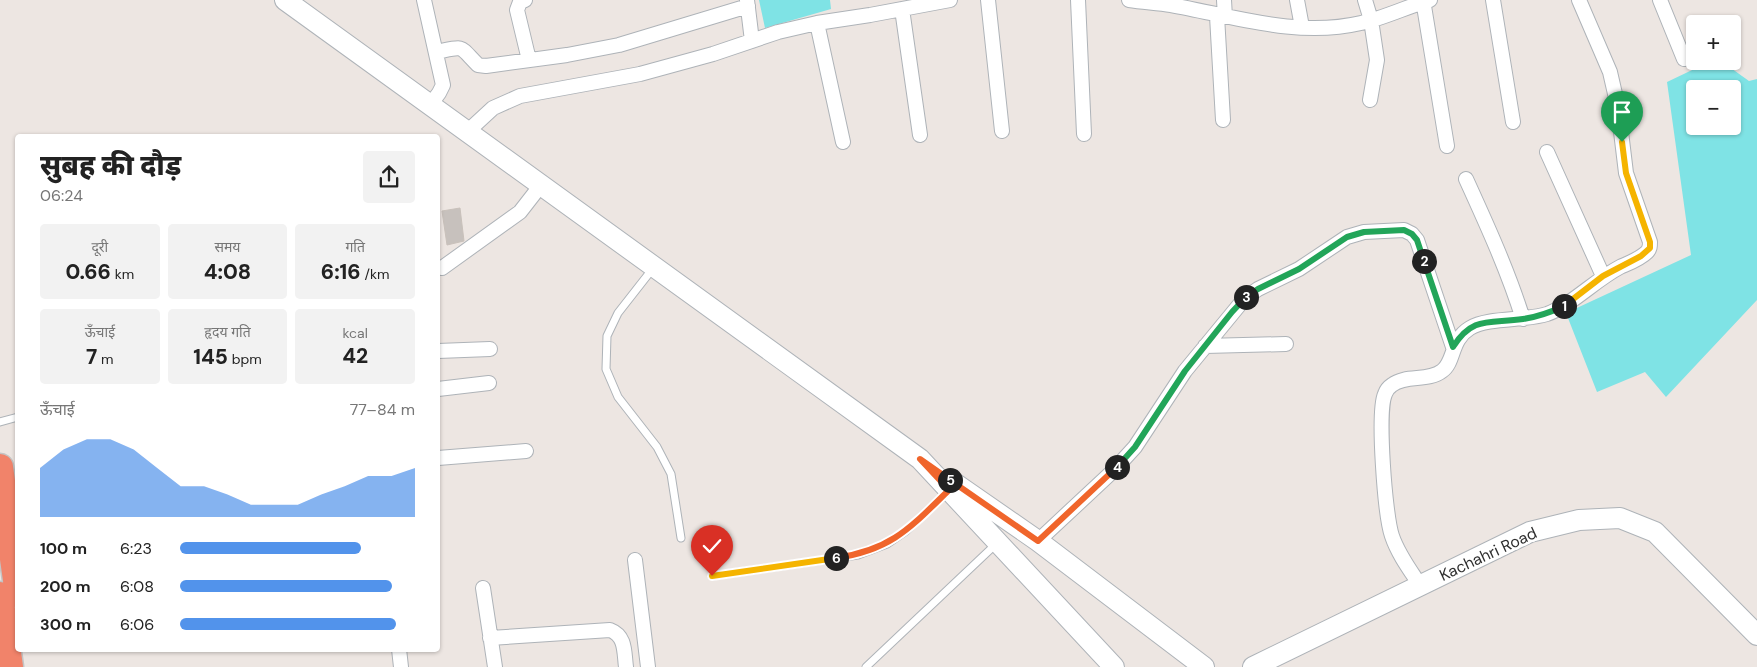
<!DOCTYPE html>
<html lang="hi">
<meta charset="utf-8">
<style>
:root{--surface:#fff;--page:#f2f2f2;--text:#222;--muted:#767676;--accent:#5293eb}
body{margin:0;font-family:"DM Sans","Noto Sans Devanagari",sans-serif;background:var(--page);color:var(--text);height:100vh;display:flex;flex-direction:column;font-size:19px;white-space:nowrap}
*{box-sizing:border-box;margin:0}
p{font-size:16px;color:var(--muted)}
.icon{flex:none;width:28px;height:28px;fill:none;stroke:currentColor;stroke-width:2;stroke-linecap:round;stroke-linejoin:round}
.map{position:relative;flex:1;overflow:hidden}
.drawer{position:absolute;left:15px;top:134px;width:425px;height:518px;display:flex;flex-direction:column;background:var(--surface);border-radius:5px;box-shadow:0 1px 4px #0004}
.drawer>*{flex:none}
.controls{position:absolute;left:1686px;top:15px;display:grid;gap:10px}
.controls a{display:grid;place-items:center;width:55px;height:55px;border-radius:5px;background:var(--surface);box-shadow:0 1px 4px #0004;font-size:25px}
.pin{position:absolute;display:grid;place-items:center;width:42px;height:42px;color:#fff;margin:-51px -21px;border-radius:50% 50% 50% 0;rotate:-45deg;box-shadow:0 0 5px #0007}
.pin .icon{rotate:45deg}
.km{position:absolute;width:25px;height:25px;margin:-12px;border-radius:50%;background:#222;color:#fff;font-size:14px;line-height:25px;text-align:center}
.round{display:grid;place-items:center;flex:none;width:52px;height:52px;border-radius:5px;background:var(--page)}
.overview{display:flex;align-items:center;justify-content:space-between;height:85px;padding:0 25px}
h1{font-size:28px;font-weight:800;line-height:38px}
.metrics{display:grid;grid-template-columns:repeat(3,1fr);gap:8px;height:85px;padding:5px 25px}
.metrics div{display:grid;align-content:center;border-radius:5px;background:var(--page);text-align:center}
.metrics b{font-size:21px;font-weight:800}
.metrics small{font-size:14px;font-weight:400}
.metrics p{font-size:14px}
.chart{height:140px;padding:10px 25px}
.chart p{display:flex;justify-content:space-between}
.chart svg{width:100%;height:90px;margin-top:5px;fill:var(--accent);opacity:.7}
ul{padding:0 25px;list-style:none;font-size:16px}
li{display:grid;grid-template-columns:80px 60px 1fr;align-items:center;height:38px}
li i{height:12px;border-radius:6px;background:var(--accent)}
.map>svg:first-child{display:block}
.water{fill:#7fe3e5;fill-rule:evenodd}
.building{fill:#c7c1bd;stroke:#c9c1bb}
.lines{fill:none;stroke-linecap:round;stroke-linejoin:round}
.lane-casing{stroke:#aeb3b8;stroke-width:9}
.street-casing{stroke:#aeb3b8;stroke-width:16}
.secondary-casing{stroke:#aeb3b8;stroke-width:22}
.highway-casing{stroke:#c4c4c4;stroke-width:29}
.lane{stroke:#fff;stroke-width:7}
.street{stroke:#fff;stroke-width:14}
.secondary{stroke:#fff;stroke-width:20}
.highway{stroke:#f1836a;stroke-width:26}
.split-1-casing{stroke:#fff;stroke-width:10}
.split-2-casing{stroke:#fff;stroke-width:10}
.split-3-casing{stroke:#fff;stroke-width:10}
.split-4-casing{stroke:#fff;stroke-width:10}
.split-5-casing{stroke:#fff;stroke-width:10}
.split-6-casing{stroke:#fff;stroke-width:10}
.split-7-casing{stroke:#fff;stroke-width:10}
.split-1{stroke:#f5b400;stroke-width:6}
.split-2{stroke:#22a559;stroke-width:6}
.split-3{stroke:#22a559;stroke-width:6}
.split-4{stroke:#22a559;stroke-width:6}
.split-5{stroke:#f0652b;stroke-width:6}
.split-6{stroke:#f0652b;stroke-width:6}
.split-7{stroke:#f5b400;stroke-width:6}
.labels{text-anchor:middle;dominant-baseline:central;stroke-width:5;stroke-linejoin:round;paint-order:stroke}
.street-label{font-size:16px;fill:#2e2e2e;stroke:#fff}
</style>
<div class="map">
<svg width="1757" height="667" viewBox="0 0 1757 667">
<rect width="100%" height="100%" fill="#ede6e2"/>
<path class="water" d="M759 0H830L831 9 765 28Z
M1711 61H1721L1749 81 1757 79V300L1666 397 1645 372 1597 392 1566 313 1691 255 1667 82ZM1695 89H1732V126H1695Z"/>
<path class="building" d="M460 208 464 241 447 245 442 211Z"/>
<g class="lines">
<defs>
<path id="lane" d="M654 267 618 313 607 336 606 369 618 397 657 447 671 474 681 538
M0 422 18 417
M712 576 858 555 887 544 906 531 947 492
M866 667 996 544"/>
<path id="street" d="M424 0 443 85 439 93 430 105
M525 0 520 2 517 10 529 60
M747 0 752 41
M988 0 1002 131
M1078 0 1084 134
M1129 0C1143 2 1157 3 1171 5 1233 16 1297 38 1361 23 1384 18 1406 7 1430 0
M1224 0 1225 17
M1297 0 1302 27
M1365 0 1371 20 1377 60 1370 100
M1423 0 1447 146
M1493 0 1513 122
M1660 0 1684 59
M902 9 920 135
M1217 16 1223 120
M817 23 843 142
M436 52C466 46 458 45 478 65L486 66 567 55 619 45 748 6
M467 132 493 108 520 96 640 74 713 54 778 32 817 23 870 15 950 0
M1547 152 1603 276
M1466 179C1487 225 1508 271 1523 319
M442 268 520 212 541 185
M1205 346 1286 344
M438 351 490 349
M438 389 489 383
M438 458 526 451
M1038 541 1113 471 1135 447 1185 371 1245 298 1258 289 1299 269 1347 237 1364 232 1404 230 1412 234 1417 240 1453 347
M635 560 648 667
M1420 585C1410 570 1398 554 1392 536 1385 516 1377 412 1385 394 1386 391 1389 387 1392 385 1406 374 1428 382 1442 371 1455 362 1450 340 1470 328 1488 317 1525 321 1547 314 1572 305 1595 280 1620 267 1629 263 1640 259 1647 252 1650 249 1650 246 1650 242L1626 173 1618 107 1610 72 1579 0
M483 588 495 667
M490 638 610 630C626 636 624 652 626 667
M399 649 401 667"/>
<path id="secondary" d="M285 0 920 459 1114 667
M953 482 1038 541 1204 667
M1253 667 1530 532 1579 520 1620 518 1655 532 1757 635"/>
<path id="highway" d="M0 467 18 594
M0 595 10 667"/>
</defs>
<use href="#lane" class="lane-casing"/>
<use href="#street" class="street-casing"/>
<use href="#secondary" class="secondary-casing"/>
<use href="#highway" class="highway-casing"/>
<use href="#lane" class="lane"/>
<use href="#street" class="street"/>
<use href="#secondary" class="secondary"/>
<use href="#highway" class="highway"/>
</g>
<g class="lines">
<defs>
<path id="split-1" d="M1564 306 1603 276 1641 256 1650 248V242L1626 173 1622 142"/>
<path id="split-2" d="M1424 261 1453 347C1473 315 1491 324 1523 319 1538 317 1551 312 1564 306"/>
<path id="split-3" d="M1246 297 1258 289 1299 269 1347 237 1364 232 1404 230 1412 234 1417 240 1424 261"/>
<path id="split-4" d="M1117 467 1135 447 1185 371 1232 312 1246 297"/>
<path id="split-5" d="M950 480 1038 541 1117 467"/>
<path id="split-6" d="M836 558C892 550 911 527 949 490L920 459 950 480"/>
<path id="split-7" d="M712 576 836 558"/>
</defs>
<use href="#split-1" class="split-1-casing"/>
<use href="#split-2" class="split-2-casing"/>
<use href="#split-3" class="split-3-casing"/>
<use href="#split-4" class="split-4-casing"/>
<use href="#split-5" class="split-5-casing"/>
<use href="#split-6" class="split-6-casing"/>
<use href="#split-7" class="split-7-casing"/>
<use href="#split-1" class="split-1"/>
<use href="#split-2" class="split-2"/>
<use href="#split-3" class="split-3"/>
<use href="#split-4" class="split-4"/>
<use href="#split-5" class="split-5"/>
<use href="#split-6" class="split-6"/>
<use href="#split-7" class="split-7"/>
</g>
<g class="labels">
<g class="street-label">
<text transform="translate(1488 554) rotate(-25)">Kachahri Road</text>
</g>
</g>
</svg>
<div class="controls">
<a>+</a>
<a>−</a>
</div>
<div class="pin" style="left:1622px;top:142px;background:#1e9e55"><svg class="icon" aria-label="arrive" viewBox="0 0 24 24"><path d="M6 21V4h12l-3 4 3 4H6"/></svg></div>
<div class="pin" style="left:712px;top:576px;background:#d93025"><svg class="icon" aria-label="check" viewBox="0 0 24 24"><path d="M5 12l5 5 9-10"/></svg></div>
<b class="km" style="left:1564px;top:306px">1</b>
<b class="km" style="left:1424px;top:261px">2</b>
<b class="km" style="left:1246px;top:297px">3</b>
<b class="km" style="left:1117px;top:467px">4</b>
<b class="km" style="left:950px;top:480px">5</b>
<b class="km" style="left:836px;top:558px">6</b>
<section class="drawer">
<div class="overview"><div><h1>सुबह की दौड़</h1><p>06:24</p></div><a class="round"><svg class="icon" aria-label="share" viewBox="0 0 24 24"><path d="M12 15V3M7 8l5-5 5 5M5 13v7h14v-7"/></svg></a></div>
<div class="metrics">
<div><p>दूरी</p><b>0.66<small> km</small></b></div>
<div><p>समय</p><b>4:08</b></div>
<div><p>गति</p><b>6:16<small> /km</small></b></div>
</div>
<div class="metrics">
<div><p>ऊँचाई</p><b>7<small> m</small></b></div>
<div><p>हृदय गति</p><b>145<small> bpm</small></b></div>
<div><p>kcal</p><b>42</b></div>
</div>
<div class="chart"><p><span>ऊँचाई</span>77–84 m</p>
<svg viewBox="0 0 160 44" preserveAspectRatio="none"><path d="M0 44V20L10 11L20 6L30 6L40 11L50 20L60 29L70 29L80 33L90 38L100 38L110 38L120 33L130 29L140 24L150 24L160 20V44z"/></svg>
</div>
<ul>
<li><b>100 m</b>6:23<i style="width:77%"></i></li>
<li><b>200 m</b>6:08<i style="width:90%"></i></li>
<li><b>300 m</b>6:06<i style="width:92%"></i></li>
</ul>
</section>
</div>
